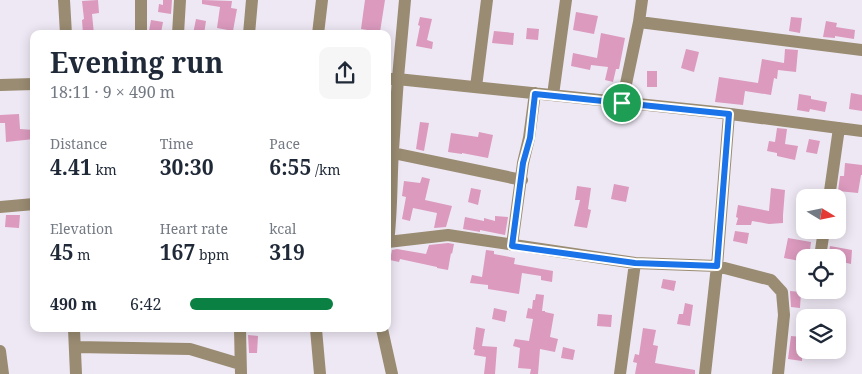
<!DOCTYPE html>
<meta charset="utf-8">
<style>
:root{--surface:#fff;--page:#f6f6f7;--text:#1f2937;--muted:#747a83;--accent:#0b8043}
body{margin:0;font-family:"Noto Serif",serif;background:var(--page);color:var(--text);height:100vh;display:flex;flex-direction:column;font-size:19px;white-space:nowrap}
*{box-sizing:border-box;margin:0}
p{font-size:16px;color:var(--muted)}
.icon{flex:none;width:28px;height:28px;fill:none;stroke:currentColor;stroke-width:2;stroke-linecap:round;stroke-linejoin:round}
.map{position:relative;flex:1;overflow:hidden}
.sheet{position:absolute;left:30px;top:30px;width:361px;height:302px;display:flex;flex-direction:column;background:var(--surface);border-radius:10px;box-shadow:0 2px 12px #0003}
.sheet>*{flex:none}
.needle{width:32px;rotate:100deg}
.tools{position:absolute;left:796px;top:189px;display:grid;gap:10px}
.tools a{display:grid;place-items:center;width:50px;height:50px;border-radius:10px;background:var(--surface);box-shadow:0 2px 12px #0003;font-size:25px}
.pin{position:absolute;display:grid;place-items:center;width:42px;height:42px;color:#fff;margin:-21px;border:2px solid #fff;border-radius:50%;box-shadow:0 1px 5px #0007}
.round{display:grid;place-items:center;flex:none;width:52px;height:52px;border-radius:10px;background:var(--page)}
.headline{display:flex;align-items:center;justify-content:space-between;height:85px;padding:0 20px}
h1{font-size:28px;font-weight:700;line-height:38px}
.metrics{display:grid;grid-template-columns:repeat(3,1fr);gap:8px;height:85px;padding:5px 20px}
.metrics div{display:grid;align-content:center}
.metrics b{font-size:21px;font-weight:700}
.metrics small{font-size:14px;font-weight:400}
.metrics p{font-size:14px}
ul{padding:0 20px;list-style:none;font-size:16px}
li{display:grid;grid-template-columns:80px 60px 1fr;align-items:center;height:38px}
li i{height:12px;border-radius:6px;background:var(--accent)}
.map>svg:first-child{display:block}
.building{fill:#db9abe}
.lines{fill:none;stroke-linecap:round;stroke-linejoin:round}
.minor{stroke:#9a8c72;stroke-width:12}
.route-casing{stroke:#fff;stroke-width:10}
.route{stroke:#1a73e8;stroke-width:6}
</style>
<div class="map">
<svg width="862" height="374" viewBox="0 0 862 374">
<rect width="100%" height="100%" fill="#eee8f4"/>
<path class="building" d="M98 0 99 13 92 14 94 34H83L82 20 84 19 82 1Z
M163 0H172L171 14 158 12 159 4 163 5Z
M202 0 232 1 231 8 237 9 233 31 217 28 220 7 202 4Z
M365 0H385L380 32 361 29Z
M576 12 598 16 594 34 573 30Z
M420 17 432 19 427 40 433 42 432 49 416 46 420 26 418 25Z
M791 17 802 18 800 33 789 31Z
M196 19 206 21 204 34H193Z
M151 20 163 22 161 33 149 31Z
M826 21 837 23 836 27 855 30 854 39 835 36V38L823 37Z
M527 28 539 29 538 40 526 39Z
M494 31 514 33 513 45 492 43Z
M601 33 625 38 619 69H616L613 82 605 80 608 67 591 65 590 70 571 66 573 53 597 58Z
M686 49 699 52 694 72 681 68Z
M785 49 798 50 796 72 778 70 777 79 774 78 771 95 745 91 743 105 715 102 719 77 758 83 762 59 784 63Z
M647 71H657V87H647Z
M851 93 862 95V111L849 109Z
M799 94 811 96V99L827 102 825 112 810 109 809 112 797 110Z
M19 114 20 129 34 130V139L6 142 5 123H0V115Z
M420 122 429 123 424 151 416 149Z
M777 128 787 129 785 144 798 146 795 160 777 156V153L767 151 769 141 775 142Z
M479 132 493 135 488 158 462 153V154L448 152 451 133 478 137Z
M809 139 820 141 817 154 806 152Z
M845 163 862 165V175H861L858 193 838 191 840 176H844Z
M422 177 430 179 425 200 452 206 446 227 434 228 437 213 413 208 410 221 402 219 406 197 402 196 404 181 420 183Z
M614 184 629 187 626 202 611 199Z
M577 186 591 188 588 209 591 210 587 228 574 226 580 200H575Z
M471 188 481 190 478 205 468 202Z
M771 188 785 190 783 215V223L769 224 752 221 751 225H736L738 218 736 217 738 205 769 211Z
M6 215H20L19 228 5 227Z
M495 216 508 217 505 235 480 230V232L463 229 465 217 484 221V218L495 221Z
M735 231 749 233 747 244 733 241Z
M788 238 811 242 810 250H807L805 262 784 258Z
M448 243 454 244 452 254 451 253 448 270 437 268V267L400 259 399 262 390 260 392 250 397 249 426 254 429 245Z
M830 246 852 250 851 264 838 261V258H828Z
M486 250 494 251V254L515 258 514 264 553 271 552 282 541 280V276L522 273 519 294 488 289V285L470 283 472 275 482 277Z
M663 279 676 281 674 291 661 288Z
M790 291 801 292 800 308 791 307Z
M536 294 544 295 542 311H545V312L554 314 550 337 558 339 555 352 540 349 538 374H530L531 369 518 368 520 348 513 346 515 339 529 341 533 319 526 318 528 308 532 309 533 300H535Z
M685 303 693 305 690 326 677 324 679 314H683Z
M494 308 507 311 505 322 492 319Z
M598 314 612 315 611 327 597 326Z
M476 327 485 329 482 346 497 347 495 374H484L486 357 474 355 475 350 473 349Z
M643 328 656 330 653 345 658 346 655 363 695 370V374H635L637 363 633 362 635 354 639 355Z
M248 335 258 336 257 353H249Z
M791 336 803 337 802 361 788 359Z
M563 347 575 350 573 360 561 358Z"/>
<g class="lines">
<path class="minor" d="M64 0 66 34
M141 0V34
M639 22 862 50
M178 34 180 0
M249 34 252 0
M318 34 322 0
M388 79H397L715 112 862 131
M0 85 34 84
M476 87 487 0
M553 95 566 0
M622 103 639 22 642 0
M393 153 522 180
M829 198 839 128
M0 207 34 204
M388 242 448 235 635 263 717 266 771 280 782 292 784 315 778 374
M388 242C392 212 391 181 393 150 396 100 400 50 405 0
M512 245 523 163 529 138 535 93
M820 257 824 230
M74 329 76 374
M240 329 241 374
M316 329 320 374
M382 329 392 374
M75 347 190 349 240 364
M0 351 3 374
M620 374 635 263
M705 374 717 266 729 114"/>
</g>
<g class="lines">
<defs>
<path id="route" d="M535 94 729 114 717 266 635 263 512 246 523 163 530 138Z"/>
</defs>
<use href="#route" class="route-casing"/>
<use href="#route" class="route"/>
</g>
</svg>
<div class="tools">
<a><svg class="needle" viewBox="-14 -14 28 28"><path d="M0-13l5 13h-10z" fill="#e53935"/><path d="M0 13l5-13h-10z" fill="#747a83"/></svg></a>
<a><svg class="icon" aria-label="locate" viewBox="0 0 24 24"><circle cx="12" cy="12" r="6"/><path d="M12 2v4M12 18v4M2 12h4M18 12h4"/></svg></a>
<a><svg class="icon" aria-label="layers" viewBox="0 0 24 24"><path d="M12 4l9 5-9 5-9-5zM3 14l9 5 9-5"/></svg></a>
</div>
<div class="pin" style="left:622px;top:103px;background:#1e9e55"><svg class="icon" aria-label="arrive" viewBox="0 0 24 24"><path d="M6 21V4h12l-3 4 3 4H6"/></svg></div>
<section class="sheet">
<div class="headline"><div><h1>Evening run</h1><p>18:11 · 9 × 490 m</p></div><a class="round"><svg class="icon" aria-label="share" viewBox="0 0 24 24"><path d="M12 15V3M7 8l5-5 5 5M5 13v7h14v-7"/></svg></a></div>
<div class="metrics">
<div><p>Distance</p><b>4.41<small> km</small></b></div>
<div><p>Time</p><b>30:30</b></div>
<div><p>Pace</p><b>6:55<small> /km</small></b></div>
</div>
<div class="metrics">
<div><p>Elevation</p><b>45<small> m</small></b></div>
<div><p>Heart rate</p><b>167<small> bpm</small></b></div>
<div><p>kcal</p><b>319</b></div>
</div>
<ul>
<li><b>490 m</b>6:42<i style="width:79%"></i></li>
</ul>
</section>
</div>
